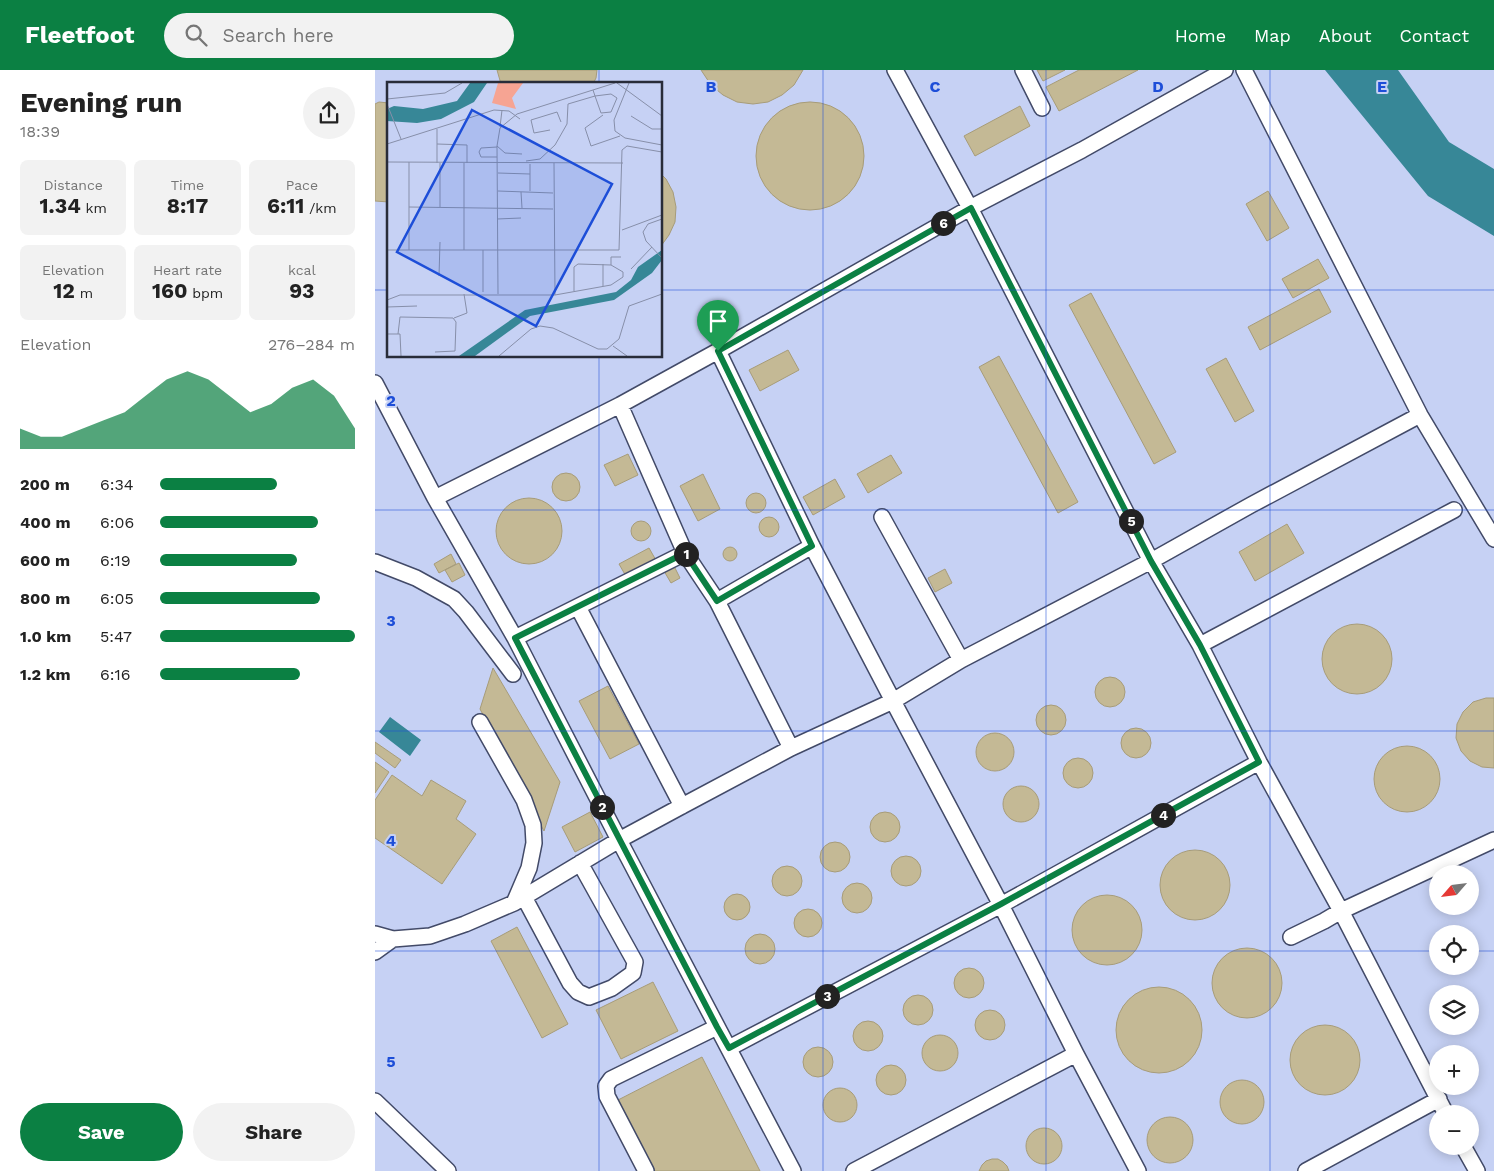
<!DOCTYPE html>
<meta charset="utf-8">
<style>
:root{--surface:#fff;--page:#f2f2f2;--text:#222;--muted:#767676;--accent:#0b8043}
body{margin:0;font-family:"Work Sans",sans-serif;background:var(--page);color:var(--text);height:100vh;display:flex;flex-direction:column;font-size:19px;white-space:nowrap}
*{box-sizing:border-box;margin:0}
p{font-size:16px;color:var(--muted)}
.icon{flex:none;width:28px;height:28px;fill:none;stroke:currentColor;stroke-width:2;stroke-linecap:round;stroke-linejoin:round}
.map{position:relative;flex:1;overflow:hidden}
.details{display:flex;flex-direction:column;background:var(--surface);width:375px}
.details>*{flex:none}
.needle{width:32px;rotate:242deg}
.fabs{position:absolute;left:1054px;top:795px;display:grid;gap:10px}
.fabs a{display:grid;place-items:center;width:50px;height:50px;border-radius:50%;background:var(--surface);box-shadow:0 2px 12px #0003;font-size:25px}
.pin{position:absolute;display:grid;place-items:center;width:42px;height:42px;color:#fff;margin:-51px -21px;border-radius:50% 50% 50% 0;rotate:-45deg;box-shadow:0 0 5px #0007}
.pin .icon{rotate:45deg}
.km{position:absolute;width:25px;height:25px;margin:-12px;border-radius:50%;background:#222;color:#fff;font-size:14px;line-height:25px;text-align:center}
.round{display:grid;place-items:center;flex:none;width:52px;height:52px;border-radius:26px;background:var(--page)}
.head{display:flex;align-items:center;justify-content:space-between;height:85px;padding:0 20px}
h1{font-size:28px;font-weight:700;line-height:38px}
.stats{display:grid;grid-template-columns:repeat(3,1fr);gap:8px;height:85px;padding:5px 20px}
.stats div{display:grid;align-content:center;border-radius:8px;background:var(--page);text-align:center}
.stats b{font-size:21px;font-weight:700}
.stats small{font-size:14px;font-weight:400}
.stats p{font-size:14px}
.chart{height:140px;padding:10px 20px}
.chart p{display:flex;justify-content:space-between}
.chart svg{width:100%;height:90px;margin-top:5px;fill:var(--accent);opacity:.7}
.primary-button{display:flex;gap:10px;margin-top:auto;padding:10px 20px}
.primary-button a{flex:1;height:58px;border-radius:30px;background:var(--accent);color:#fff;font-size:20px;font-weight:700;line-height:58px;text-align:center}
.primary-button a+a{background:var(--page);color:var(--text)}
ul{padding:0 20px;list-style:none;font-size:16px}
li{display:grid;grid-template-columns:80px 60px 1fr;align-items:center;height:38px}
li i{height:12px;border-radius:6px;background:var(--accent)}
header{display:flex;align-items:center;gap:30px;box-sizing:border-box;height:70px;padding:0 25px;background:var(--accent);color:#fff}
header strong{font-size:24px}
nav{display:flex;gap:28px;margin-inline-start:auto;font-size:18px}
.search{width:350px;height:45px;background:var(--page);display:flex;align-items:center;gap:12px;box-sizing:border-box;padding:0 18px;border-radius:28px;color:var(--muted);font-size:19px}
main{display:flex;flex:1;min-height:0}
.map>svg:first-child{display:block}
.water{fill:#378797}
.building{fill:#c4b995;stroke:#a79c79}
.lines{fill:none;stroke-linecap:round;stroke-linejoin:round}
.minor-casing{stroke:#424a68;stroke-width:18}
.minor{stroke:#fff;stroke-width:15}
.route-casing{stroke:#fff;stroke-width:10}
.route{stroke:#0b8043;stroke-width:6}
.grid{fill:none;stroke:#1d4ed8;stroke-width:1;stroke-opacity:0.55}
.inset-road{fill:none;stroke:#878fa9;stroke-width:1}
.view{fill:#1d4ed8;fill-opacity:0.15;stroke:#1d4ed8;stroke-width:2.5}
.inset-edge{fill:none;stroke:#282c39;stroke-width:2.5}
.grid-label{font-size:16px;text-anchor:middle;font-weight:bold;fill:#1d4ed8;stroke:#c6d1f4;stroke-width:4;stroke-linejoin:round;paint-order:stroke}
</style>
<header>
<strong>Fleetfoot</strong>
<div class="search"><svg class="icon" aria-label="search" viewBox="0 0 24 24"><circle cx="10" cy="10" r="6"/><path d="M15 15l6 6"/></svg>Search here</div>
<nav><a>Home</a><a>Map</a><a>About</a><a>Contact</a></nav>
</header>
<main>
<section class="details">
<div class="head"><div><h1>Evening run</h1><p>18:39</p></div><a class="round"><svg class="icon" aria-label="share" viewBox="0 0 24 24"><path d="M12 15V3M7 8l5-5 5 5M5 13v7h14v-7"/></svg></a></div>
<div class="stats">
<div><p>Distance</p><b>1.34<small> km</small></b></div>
<div><p>Time</p><b>8:17</b></div>
<div><p>Pace</p><b>6:11<small> /km</small></b></div>
</div>
<div class="stats">
<div><p>Elevation</p><b>12<small> m</small></b></div>
<div><p>Heart rate</p><b>160<small> bpm</small></b></div>
<div><p>kcal</p><b>93</b></div>
</div>
<div class="chart"><p><span>Elevation</span>276–284 m</p>
<svg viewBox="0 0 160 44" preserveAspectRatio="none"><path d="M0 44V34L10 38L20 38L30 34L40 30L50 26L60 18L70 10L80 6L90 10L100 18L110 26L120 22L130 14L140 10L150 18L160 34V44z"/></svg>
</div>
<ul>
<li><b>200 m</b>6:34<i style="width:60%"></i></li>
<li><b>400 m</b>6:06<i style="width:81%"></i></li>
<li><b>600 m</b>6:19<i style="width:70%"></i></li>
<li><b>800 m</b>6:05<i style="width:82%"></i></li>
<li><b>1.0 km</b>5:47<i style="width:100%"></i></li>
<li><b>1.2 km</b>6:16<i style="width:72%"></i></li>
</ul>
<div class="primary-button"><a>Save</a><a>Share</a></div>
</section>
<div class="map">
<svg width="1119" height="1101" viewBox="0 0 1119 1101">
<rect width="100%" height="100%" fill="#c6d1f4"/>
<path class="water" d="M950 0H1023L1074 72 1119 99V166L1053 126Z
M15 647 46 670 35 686 4 662Z"/>
<path class="building" d="M122 0H222L221 8 218 14H126Z
M326 0H428L419 15 407 25 393 32 378 34 362 32 348 25 336 15Z
M662 0H690L668 11Z
M704 0H763L684 41 671 17Z
M4 32 14 33V132L0 131V34Z
M381 86a54 54 0 1 1 108 0a54 54 0 1 1-108 0Z
M645 36 655 56 600 86 589 66Z
M286 104 291 109 298 122 301 137 300 152 294 165 286 176Z
M893 121 914 158 892 171 871 134Z
M943 189 954 208 918 228 907 209Z
M944 219 956 242 885 280 873 257Z
M716 223 801 382 779 394 694 235Z
M413 280 424 300 385 321 374 300Z
M624 286 703 432 683 443 604 297Z
M851 288 879 341 860 352 831 299Z
M253 384 263 405 240 416 229 395Z
M516 385 527 403 493 423 482 404Z
M177 417a14 14 0 1 1 28 0a14 14 0 1 1-28 0Z
M328 404 345 439 323 451 305 416Z
M460 409 470 427 438 445 428 427Z
M371 433a10 10 0 1 1 20 0a10 10 0 1 1-20 0Z
M121 461a33 33 0 1 1 66 0a33 33 0 1 1-66 0Z
M384 457a10 10 0 1 1 20 0a10 10 0 1 1-20 0Z
M256 461a10 10 0 1 1 20 0a10 10 0 1 1-20 0Z
M912 454 929 483 880 511 864 482Z
M348 484a7 7 0 1 1 14 0a7 7 0 1 1-14 0Z
M274 478 282 492 252 508 244 494Z
M76 484 81 494 64 503 59 494Z
M84 493 90 505 77 512 70 500Z
M299 496 305 508 296 513 289 501Z
M570 499 577 513 560 522 553 508Z
M947 589a35 35 0 1 1 70 0a35 35 0 1 1-70 0Z
M118 598 185 712 169 761 105 639Z
M720 622a15 15 0 1 1 30 0a15 15 0 1 1-30 0Z
M233 616 264 674 235 689 204 631Z
M1111 628H1119V698L1107 697 1095 691 1086 681 1081 668 1082 654 1088 642 1098 632Z
M661 650a15 15 0 1 1 30 0a15 15 0 1 1-30 0Z
M746 673a15 15 0 1 1 30 0a15 15 0 1 1-30 0Z
M601 682a19 19 0 1 1 38 0a19 19 0 1 1-38 0Z
M0 672 26 690 20 698 0 683Z
M999 709a33 33 0 1 1 66 0a33 33 0 1 1-66 0Z
M688 703a15 15 0 1 1 30 0a15 15 0 1 1-30 0Z
M0 692 14 702 0 723Z
M17 705 47 726 56 710 91 731 81 749 101 764 67 814 0 768V730Z
M628 734a18 18 0 1 1 36 0a18 18 0 1 1-36 0Z
M215 742 228 767 200 782 187 757Z
M495 757a15 15 0 1 1 30 0a15 15 0 1 1-30 0Z
M445 787a15 15 0 1 1 30 0a15 15 0 1 1-30 0Z
M785 815a35 35 0 1 1 70 0a35 35 0 1 1-70 0Z
M516 801a15 15 0 1 1 30 0a15 15 0 1 1-30 0Z
M397 811a15 15 0 1 1 30 0a15 15 0 1 1-30 0Z
M467 828a15 15 0 1 1 30 0a15 15 0 1 1-30 0Z
M349 837a13 13 0 1 1 26 0a13 13 0 1 1-26 0Z
M697 860a35 35 0 1 1 70 0a35 35 0 1 1-70 0Z
M419 853a14 14 0 1 1 28 0a14 14 0 1 1-28 0Z
M142 857 193 954 167 968 116 871Z
M370 879a15 15 0 1 1 30 0a15 15 0 1 1-30 0Z
M837 913a35 35 0 1 1 70 0a35 35 0 1 1-70 0Z
M579 913a15 15 0 1 1 30 0a15 15 0 1 1-30 0Z
M278 912 303 961 246 989 221 940Z
M741 960a43 43 0 1 1 86 0a43 43 0 1 1-86 0Z
M528 940a15 15 0 1 1 30 0a15 15 0 1 1-30 0Z
M600 955a15 15 0 1 1 30 0a15 15 0 1 1-30 0Z
M478 966a15 15 0 1 1 30 0a15 15 0 1 1-30 0Z
M915 990a35 35 0 1 1 70 0a35 35 0 1 1-70 0Z
M547 983a18 18 0 1 1 36 0a18 18 0 1 1-36 0Z
M428 992a15 15 0 1 1 30 0a15 15 0 1 1-30 0Z
M327 987 385 1101H280L243 1030Z
M501 1010a15 15 0 1 1 30 0a15 15 0 1 1-30 0Z
M845 1032a22 22 0 1 1 44 0a22 22 0 1 1-44 0Z
M448 1035a17 17 0 1 1 34 0a17 17 0 1 1-34 0Z
M772 1070a23 23 0 1 1 46 0a23 23 0 1 1-46 0Z
M651 1076a18 18 0 1 1 36 0a18 18 0 1 1-36 0Z
M617 1089H623L628 1092 632 1096 634 1101H604L607 1095 611 1091Z"/>
<g class="lines">
<defs>
<path id="minor" d="M520 0 595 138 776 491 825 575 884 692 966 841 1071 1044
M648 0 667 38
M869 0 1045 345 1119 469
M343 281 437 476 518 631 626 835 701 984 763 1101
M0 313 60 428 140 568 244 770 418 1101
M245 335 310 483 342 531 416 678
M60 428 245 335 343 281 595 138 707 80 850 0
M507 447 586 590
M0 492 41 508 79 529 91 542 138 604
M342 531 437 476
M203 537 307 736
M140 568 310 483
M825 575 1079 440
M105 652 149 730 158 755 159 773 154 798 139 833
M149 827 195 913 203 922 214 927 237 918 258 903 260 892 205 793
M0 864 18 869 55 866 90 854 139 833 244 770 307 736 416 678 518 631 586 590 776 491 876 435 1045 345
M916 867 949 851 966 841 1119 770
M0 882 18 869
M354 978 626 835 884 692
M0 1031 73 1101
M1088 1076 1102 1101
M271 1101 232 1026 231 1016 236 1009 342 957
M479 1101 701 984
M931 1101 1064 1029"/>
</defs>
<use href="#minor" class="minor-casing"/>
<use href="#minor" class="minor"/>
</g>
<g class="lines">
<defs>
<path id="route" d="M596 138 776 491 825 575 884 692 626 834 354 978 342 957 140 568 310 483 342 531 437 476 343 281Z"/>
</defs>
<use href="#route" class="route-casing"/>
<use href="#route" class="route"/>
</g>
<path class="grid" d="M224 0V14M448 0V1101M671 0V1101M895 0V1101M0 220H14M286 220H1119M224 286V1101M0 440H1119M0 661H1119M0 881H1062M1095 881H1119"/>
<g transform="translate(12 12)">
<rect width="275" height="275" fill="#c6d1f4"/>
<path d="M111 1H136L125 16 129 27 105 21Z" fill="#f6a493"/>
<path d="M83 1H100L87 20 54 37 30 41 0 39V27L7 24 36 27 70 19ZM275 168V178L265 191 227 218 143 234 88 274H72L138 228 229 210 244 198 251 185Z" fill="#378797"/>
<path class="inset-road" d="M230 1 275 34M242 1 227 38 228 49 238 56 275 63M0 17 58 11 75 1M0 22 14 57M216 33 198 46 204 64 233 54M244 34 265 47H275M113 45 115 28M163 48 147 51 144 38 170 30 174 40M0 62 107 28 122 29 133 37M50 62 80 63V81M110 64 118 71 135 72M110 65 94 66 92 70 94 75H110M139 79 153 77 168 63 180 42 181 22 208 14 224 12 230 16 224 30 214 31 208 14 206 8M0 80 236 81M22 80V168M50 81V47M77 81V168M111 91 143 92M111 109 166 111M143 109V82M134 110 135 126M22 125 166 127M53 125V81M110 137 134 136M275 137 261 142 256 150 259 159 275 176M235 148 275 133M0 168H232L235 68 240 64 275 70M96 168V210M216 182V204M224 183V175H234M244 187 265 165M52 194 53 160M111 212 110 64 113 46 130 32 228 1M168 213 224 203 236 195V190L224 183 191 182 187 185V209M0 218 13 213H168L167 81M0 225 30 224M67 236 80 231 77 212M0 252H13L14 274M11 252 13 235 66 236 69 240 68 269 48 270M226 264 240 274M112 274 144 247 153 244 166 246 211 267H220L232 257 242 224 275 212"/>
<path class="view" d="M85 28 225 102 149 244 10 170Z"/>
<rect width="275" height="275" class="inset-edge"/>
</g>
<g class="grid-label">
<text x="336" y="22">B</text>
<text x="560" y="22">C</text>
<text x="783" y="22">D</text>
<text x="1007" y="22">E</text>
<text x="16" y="336">2</text>
<text x="16" y="556">3</text>
<text x="16" y="776">4</text>
<text x="16" y="997">5</text>
</g>
</svg>
<div class="fabs">
<a><svg class="needle" viewBox="-14 -14 28 28"><path d="M0-13l5 13h-10z" fill="#e53935"/><path d="M0 13l5-13h-10z" fill="#767676"/></svg></a>
<a><svg class="icon" aria-label="locate" viewBox="0 0 24 24"><circle cx="12" cy="12" r="6"/><path d="M12 2v4M12 18v4M2 12h4M18 12h4"/></svg></a>
<a><svg class="icon" aria-label="layers" viewBox="0 0 24 24"><path d="M12 4l9 5-9 5-9-5zM3 14l9 5 9-5"/></svg></a>
<a>+</a>
<a>−</a>
</div>
<div class="pin" style="left:343px;top:281px;background:#1e9e55"><svg class="icon" aria-label="arrive" viewBox="0 0 24 24"><path d="M6 21V4h12l-3 4 3 4H6"/></svg></div>
<b class="km" style="left:311px;top:484px">1</b>
<b class="km" style="left:227px;top:737px">2</b>
<b class="km" style="left:452px;top:926px">3</b>
<b class="km" style="left:788px;top:745px">4</b>
<b class="km" style="left:756px;top:451px">5</b>
<b class="km" style="left:568px;top:153px">6</b>
</div>
</main>
